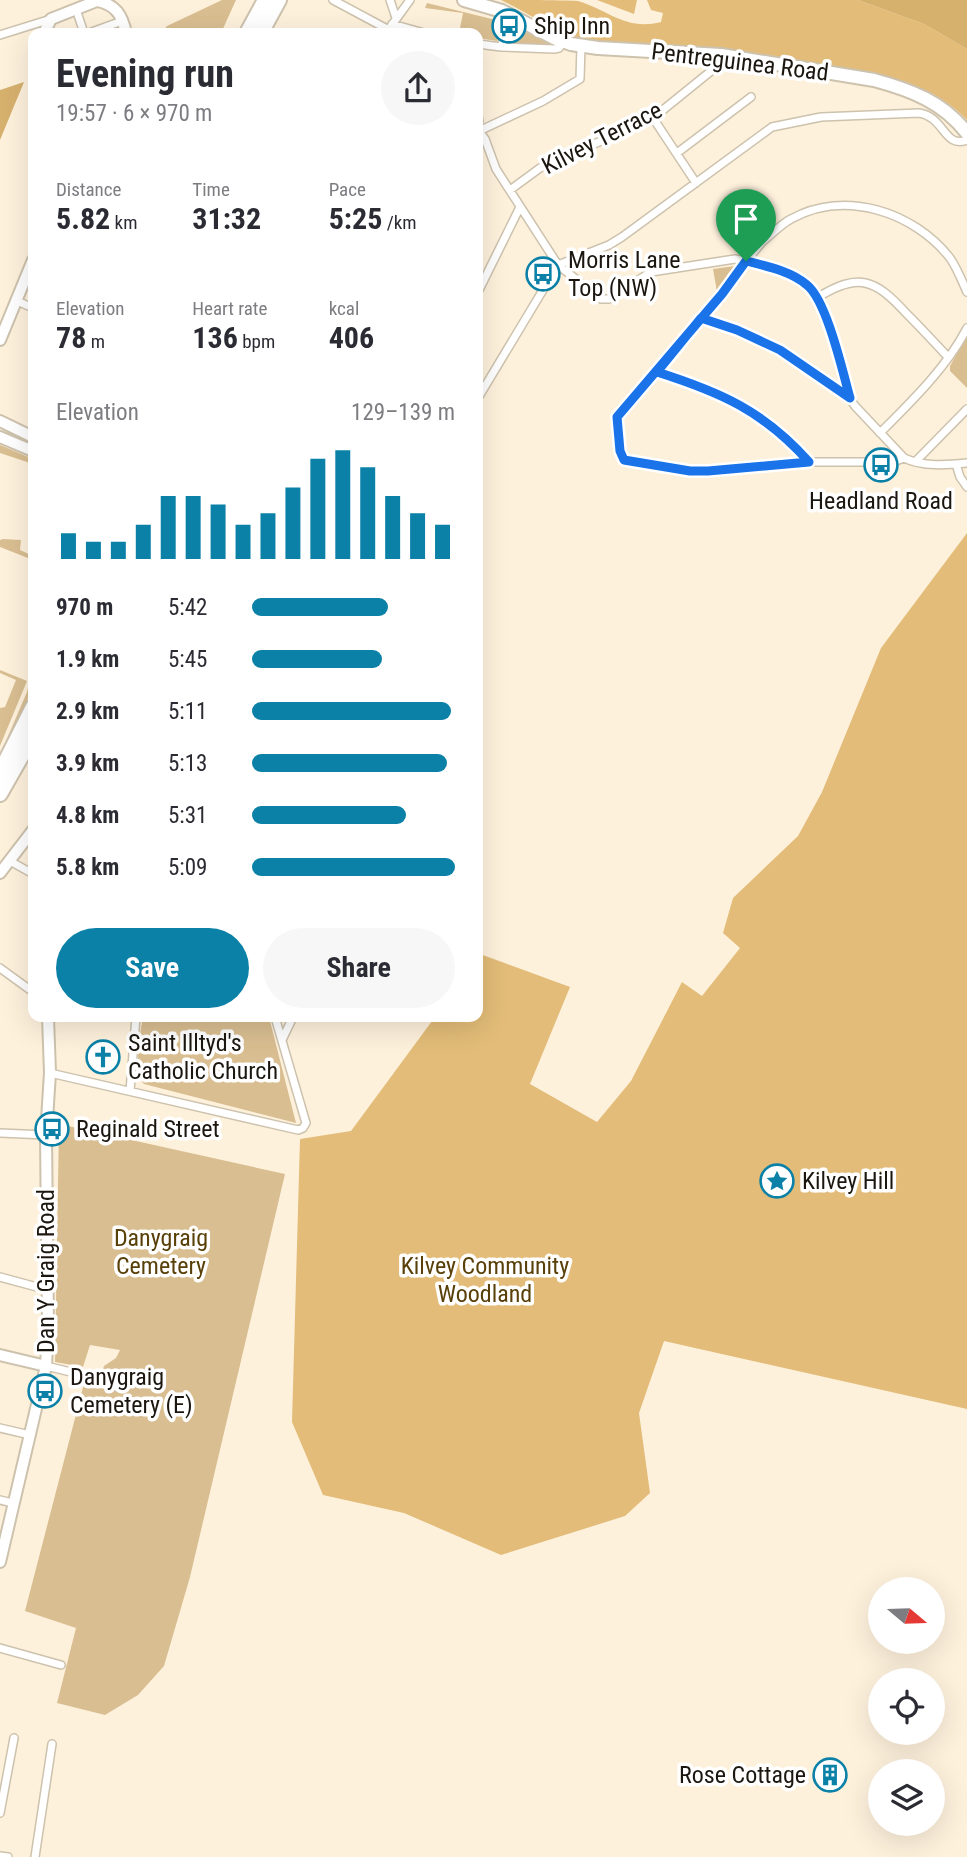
<!DOCTYPE html>
<meta charset="utf-8">
<style>
:root{--surface:#fff;--page:#f7f7f7;--text:#2b2b33;--muted:#7c7c81;--accent:#0b81a7}
body{margin:0;font-family:"Roboto Condensed",sans-serif;background:var(--page);color:var(--text);height:100vh;display:flex;flex-direction:column;font-size:26px;white-space:nowrap}
*{box-sizing:border-box;margin:0}
p{font-size:23px;color:var(--muted)}
.icon{flex:none;width:38px;height:38px;fill:none;stroke:currentColor;stroke-width:2;stroke-linecap:round;stroke-linejoin:round}
.map{position:relative;flex:1;overflow:hidden}
.panel{position:absolute;left:28px;top:28px;width:455px;height:994px;display:flex;flex-direction:column;background:var(--surface);border-radius:14px;box-shadow:0 7px 28px #0002}
.panel>*{flex:none}
.needle{width:46px;rotate:109deg}
.buttons{position:absolute;left:868px;top:1577px;display:grid;gap:14px}
.buttons a{display:grid;place-items:center;width:77px;height:77px;border-radius:50%;background:var(--surface);box-shadow:0 7px 28px #0002;font-size:35px}
.pin{position:absolute;display:grid;place-items:center;width:60px;height:60px;color:#fff;margin:-72px -30px;border-radius:50% 50% 50% 0;rotate:-45deg;box-shadow:0 0 7px #0007}
.pin .icon{rotate:45deg}
.round{display:grid;place-items:center;flex:none;width:74px;height:74px;border-radius:37px;background:var(--page)}
.overview{display:flex;align-items:center;justify-content:space-between;height:119px;padding:0 28px}
h1{font-size:38px;font-weight:700;line-height:52px}
.metrics{display:grid;grid-template-columns:repeat(3,1fr);gap:10px;height:119px;padding:7px 28px}
.metrics div{display:grid;align-content:center}
.metrics b{font-size:30px;font-weight:700}
.metrics small{font-size:19px;font-weight:400}
.metrics p{font-size:19px}
.chart{height:196px;padding:14px 28px}
.chart p{display:flex;justify-content:space-between}
.chart svg{width:100%;height:126px;margin-top:7px;stroke:var(--accent);stroke-width:6}
.primary-button{display:flex;gap:14px;margin-top:auto;padding:14px 28px}
.primary-button a{flex:1;height:80px;border-radius:42px;background:var(--accent);color:#fff;font-size:28px;font-weight:700;line-height:80px;text-align:center}
.primary-button a+a{background:var(--page);color:var(--text)}
ul{padding:0 28px;list-style:none;font-size:23px}
li{display:grid;grid-template-columns:112px 84px 1fr;align-items:center;height:52px}
li i{height:18px;border-radius:9px;background:var(--accent)}
.map>svg:first-child{display:block}
.green{fill:#d9be91}
.forest{fill:#e2bc78}
.water{fill:#d6b06d}
.lines{fill:none;stroke-linecap:round;stroke-linejoin:round}
.street-casing{stroke:#cdc2ad;stroke-width:10}
.secondary-casing{stroke:#cdc2ad;stroke-width:14}
.primary-casing{stroke:#cdc2ad;stroke-width:16}
.highway-casing{stroke:#cdc2ad;stroke-width:18}
.street{stroke:#fff;stroke-width:7}
.secondary{stroke:#fff;stroke-width:10}
.primary{stroke:#fff;stroke-width:12}
.highway{stroke:#fff;stroke-width:14}
.route-casing{stroke:#fff;stroke-width:14}
.route{stroke:#1a73e8;stroke-width:9}
.labels{text-anchor:middle;dominant-baseline:central;stroke-width:7;stroke-linejoin:round;paint-order:stroke}
.poi-label{font-size:24px;fill:#1b160f;stroke:#fff;text-anchor:start}
.street-label{font-size:24px;fill:#1b160f;stroke:#fff}
.park-label{font-size:24px;fill:#594008;stroke:#fff}
</style>
<div class="map">
<svg width="967" height="1857" viewBox="0 0 967 1857">
<rect width="100%" height="100%" fill="#fef1dc"/>
<path class="green" d="M222 0H236L221 33H161L167 26Z
M427 3 504 22 497 41 478 38V33H459L463 13 425 8Z
M512 26 554 45 508 44 506 41Z
M735 266 737 268 717 292 713 269Z
M967 335V388L950 371V366Z
M0 445 33 459V464L0 453Z
M3 539 21 540 20 550 33 556V560L0 547V540Z
M33 666C33 698 17 728 0 755L27 692Z
M0 670 27 681 0 746V708L5 707 16 680 0 673Z
M143 1017H269L296 1123 144 1084C133 1071 140 1033 143 1017Z
M59 1124 285 1174 190 1577 164 1666 138 1695 105 1715 57 1703 76 1628 25 1611 87 1372 101 1375 104 1366 116 1358 120 1350 90 1345 83 1367 55 1362Z"/>
<path class="forest" d="M501 0C519 0 562 0 578 1 609 10 625 31 661 22L663 13 651 10 647 0H858L924 24 967 49V120C925 75 857 70 799 61 762 55 726 48 689 46 654 43 616 48 582 39 553 31 528 13 501 0Z
M597 0H637L634 14Z
M967 533V1409L664 1341 639 1413 650 1493 625 1516 501 1555 404 1513 323 1495 292 1422 300 1139 351 1131 435 1017H478V958L480 954 570 987 530 1084 597 1122 631 1081 682 982 702 996 740 948 723 933 733 898 798 836 822 792 881 648Z"/>
<path class="water" d="M858 0H967V49L924 24Z
M24 82 0 140V90Z"/>
<g class="lines">
<defs>
<path id="street" d="M333 0 389 30
M390 0 396 18
M76 9 84 33
M392 24 424 33
M89 33 122 21
M386 33 410 0
M0 35 51 19
M478 44 501 47 506 31
M501 47 554 49 559 48 563 42
M478 116 479 121
M653 118 696 183
M479 131 485 139 496 169 558 265 601 299H609L614 296 651 272 735 259 771 267 793 277 809 286 817 298 838 354 850 399 855 406 904 458C923 467 947 465 967 463
M479 131 543 101 580 79 581 46
M677 153 751 97
M510 190 540 168 653 118 716 67 721 55
M558 265 609 245 622 237 772 127 821 117 919 113C945 117 944 149 967 140
M478 292 520 207
M817 298C858 272 875 279 906 313 920 327 934 342 948 357
M17 301 33 308
M701 318 737 330 780 350 850 398
M657 372C720 392 764 411 809 462
M478 398 558 265
M880 433C911 402 947 367 967 328
M904 458 893 462H809L708 471H689L624 460 620 451 616 421 762 242C771 235 781 224 791 219 845 189 914 212 950 258 957 268 962 281 967 292
M915 462 967 409
M956 464 960 477 967 487
M10 861 33 874
M0 968 33 992
M282 1040 293 1017
M50 1073 298 1130 303 1128 306 1123 275 1017
M130 1091 136 1017
M0 1133 46 1135
M0 1277 48 1290
M46 1366 108 1381 117 1387
M0 1428 30 1435
M0 1500 13 1503
M0 1648 61 1665
M0 1813 14 1738
M0 1856 8 1857
M35 1857 52 1744"/>
<path id="secondary" d="M98 1C116 5 122 15 126 33
M44 33 51 19 99 0
M0 340 33 260
M0 421 33 437
M0 437 33 451
M0 873 33 830
M0 1355 46 1366
M0 1562 46 1366 48 1327 46 1135 50 1073 48 1017"/>
<path id="primary" d="M464 0 502 11 554 38 571 44 598 48 721 55 874 80C911 90 943 102 967 133"/>
<path id="highway" d="M247 33 265 0
M261 33 279 0
M0 772 33 707
M0 794 33 736"/>
</defs>
<use href="#street" class="street-casing"/>
<use href="#secondary" class="secondary-casing"/>
<use href="#primary" class="primary-casing"/>
<use href="#highway" class="highway-casing"/>
<use href="#street" class="street"/>
<use href="#secondary" class="secondary"/>
<use href="#primary" class="primary"/>
<use href="#highway" class="highway"/>
</g>
<g class="lines">
<defs>
<path id="route" d="M746 261 722 294 617 417 620 451 624 460 690 471H708L809 462C764 411 720 392 657 372L701 318 737 330 780 350 850 398C843 373 827 301 807 285 791 271 766 266 746 261"/>
</defs>
<use href="#route" class="route-casing"/>
<use href="#route" class="route"/>
</g>
<defs>
<symbol id="bus-ring" viewBox="-11 -11 22 22"><circle r="9.5" fill="#fff" stroke="#0b81a7" stroke-width="1.5"/><path d="M-5-6H5V4H4V6H2V4H-2V6H-4V4H-5ZM-3.5-4V0h7V-4ZM-3.5 1.2v1.5H-2V1.2ZM2 1.2v1.5H3.5V1.2Z" fill="#0b81a7"/></symbol>
<symbol id="church-ring" viewBox="-11 -11 22 22"><circle r="9.5" fill="#fff" stroke="#0b81a7" stroke-width="1.5"/><path d="M-1.2-6h2.4v3.5h3.3v2.4h-3.3V6h-2.4V-.1h-3.3v-2.4h3.3Z" fill="#0b81a7"/></symbol>
<symbol id="sight-ring" viewBox="-11 -11 22 22"><circle r="9.5" fill="#fff" stroke="#0b81a7" stroke-width="1.5"/><path d="M0-6L1.8-2.2L6-1.7L2.9 1.2L3.7 5.4L0 3.3L-3.7 5.4L-2.9 1.2L-6-1.7L-1.8-2.2Z" fill="#0b81a7"/></symbol>
<symbol id="building-ring" viewBox="-11 -11 22 22"><circle r="9.5" fill="#fff" stroke="#0b81a7" stroke-width="1.5"/><path d="M-4-6H4V6H1V3H-1V6H-4ZM-2.5-4.3h1.7v1.8h-1.7ZM.8-4.3h1.7v1.8H.8ZM-2.5-1h1.7V.8h-1.7ZM.8-1h1.7V.8H.8Z" fill="#0b81a7"/></symbol>
</defs>
<g fill-rule="evenodd">
<use href="#bus-ring" x="490" y="7" width="38" height="38"/>
<use href="#bus-ring" x="524" y="255" width="38" height="38"/>
<use href="#bus-ring" x="862" y="446" width="38" height="38"/>
<use href="#church-ring" x="84" y="1038" width="38" height="38"/>
<use href="#bus-ring" x="33" y="1110" width="38" height="38"/>
<use href="#sight-ring" x="758" y="1162" width="38" height="38"/>
<use href="#bus-ring" x="26" y="1372" width="38" height="38"/>
<use href="#building-ring" x="811" y="1756" width="38" height="38"/>
</g>
<g class="labels">
<g class="poi-label">
<text x="534" y="26">Ship Inn</text>
<text x="568" y="260">Morris Lane<tspan x="568" dy="28">Top (NW)</tspan></text>
<text x="881" y="501" text-anchor="middle">Headland Road</text>
<text x="128" y="1043">Saint Illtyd's<tspan x="128" dy="28">Catholic Church</tspan></text>
<text x="76" y="1129">Reginald Street</text>
<text x="802" y="1181">Kilvey Hill</text>
<text x="70" y="1377">Danygraig<tspan x="70" dy="28">Cemetery (E)</tspan></text>
<text x="806" y="1775" text-anchor="end">Rose Cottage</text>
</g>
<g class="street-label">
<text transform="translate(740 62) rotate(7)">Pentreguinea Road</text>
<text transform="translate(602 138) rotate(-27)">Kilvey Terrace</text>
<text transform="translate(46 1271) rotate(-90)">Dan Y Graig Road</text>
</g>
<g class="park-label">
<text x="161" y="1238">Danygraig<tspan x="161" dy="28">Cemetery</tspan></text>
<text x="485" y="1266">Kilvey Community<tspan x="485" dy="28">Woodland</tspan></text>
</g>
</g>
</svg>
<div class="buttons">
<a><svg class="needle" viewBox="-14 -14 28 28"><path d="M0-13l5 13h-10z" fill="#e53935"/><path d="M0 13l5-13h-10z" fill="#7c7c81"/></svg></a>
<a><svg class="icon" aria-label="locate" viewBox="0 0 24 24"><circle cx="12" cy="12" r="6"/><path d="M12 2v4M12 18v4M2 12h4M18 12h4"/></svg></a>
<a><svg class="icon" aria-label="layers" viewBox="0 0 24 24"><path d="M12 4l9 5-9 5-9-5zM3 14l9 5 9-5"/></svg></a>
</div>
<div class="pin" style="left:746px;top:261px;background:#1e9e55"><svg class="icon" aria-label="arrive" viewBox="0 0 24 24"><path d="M6 21V4h12l-3 4 3 4H6"/></svg></div>
<section class="panel">
<div class="overview"><div><h1>Evening run</h1><p>19:57 · 6 × 970 m</p></div><a class="round"><svg class="icon" aria-label="share" viewBox="0 0 24 24"><path d="M12 15V3M7 8l5-5 5 5M5 13v7h14v-7"/></svg></a></div>
<div class="metrics">
<div><p>Distance</p><b>5.82<small> km</small></b></div>
<div><p>Time</p><b>31:32</b></div>
<div><p>Pace</p><b>5:25<small> /km</small></b></div>
</div>
<div class="metrics">
<div><p>Elevation</p><b>78<small> m</small></b></div>
<div><p>Heart rate</p><b>136<small> bpm</small></b></div>
<div><p>kcal</p><b>406</b></div>
</div>
<div class="chart"><p><span>Elevation</span>129–139 m</p>
<svg viewBox="0 0 160 44" preserveAspectRatio="none"><path d="M5 44V35M15 44V38M25 44V38M35 44V32M45 44V22M55 44V22M65 44V25M75 44V32M85 44V28M95 44V19M105 44V9M115 44V6M125 44V12M135 44V22M145 44V28M155 44V32"/></svg>
</div>
<ul>
<li><b>970 m</b>5:42<i style="width:67%"></i></li>
<li><b>1.9 km</b>5:45<i style="width:64%"></i></li>
<li><b>2.9 km</b>5:11<i style="width:98%"></i></li>
<li><b>3.9 km</b>5:13<i style="width:96%"></i></li>
<li><b>4.8 km</b>5:31<i style="width:76%"></i></li>
<li><b>5.8 km</b>5:09<i style="width:100%"></i></li>
</ul>
<div class="primary-button"><a>Save</a><a>Share</a></div>
</section>
</div>
